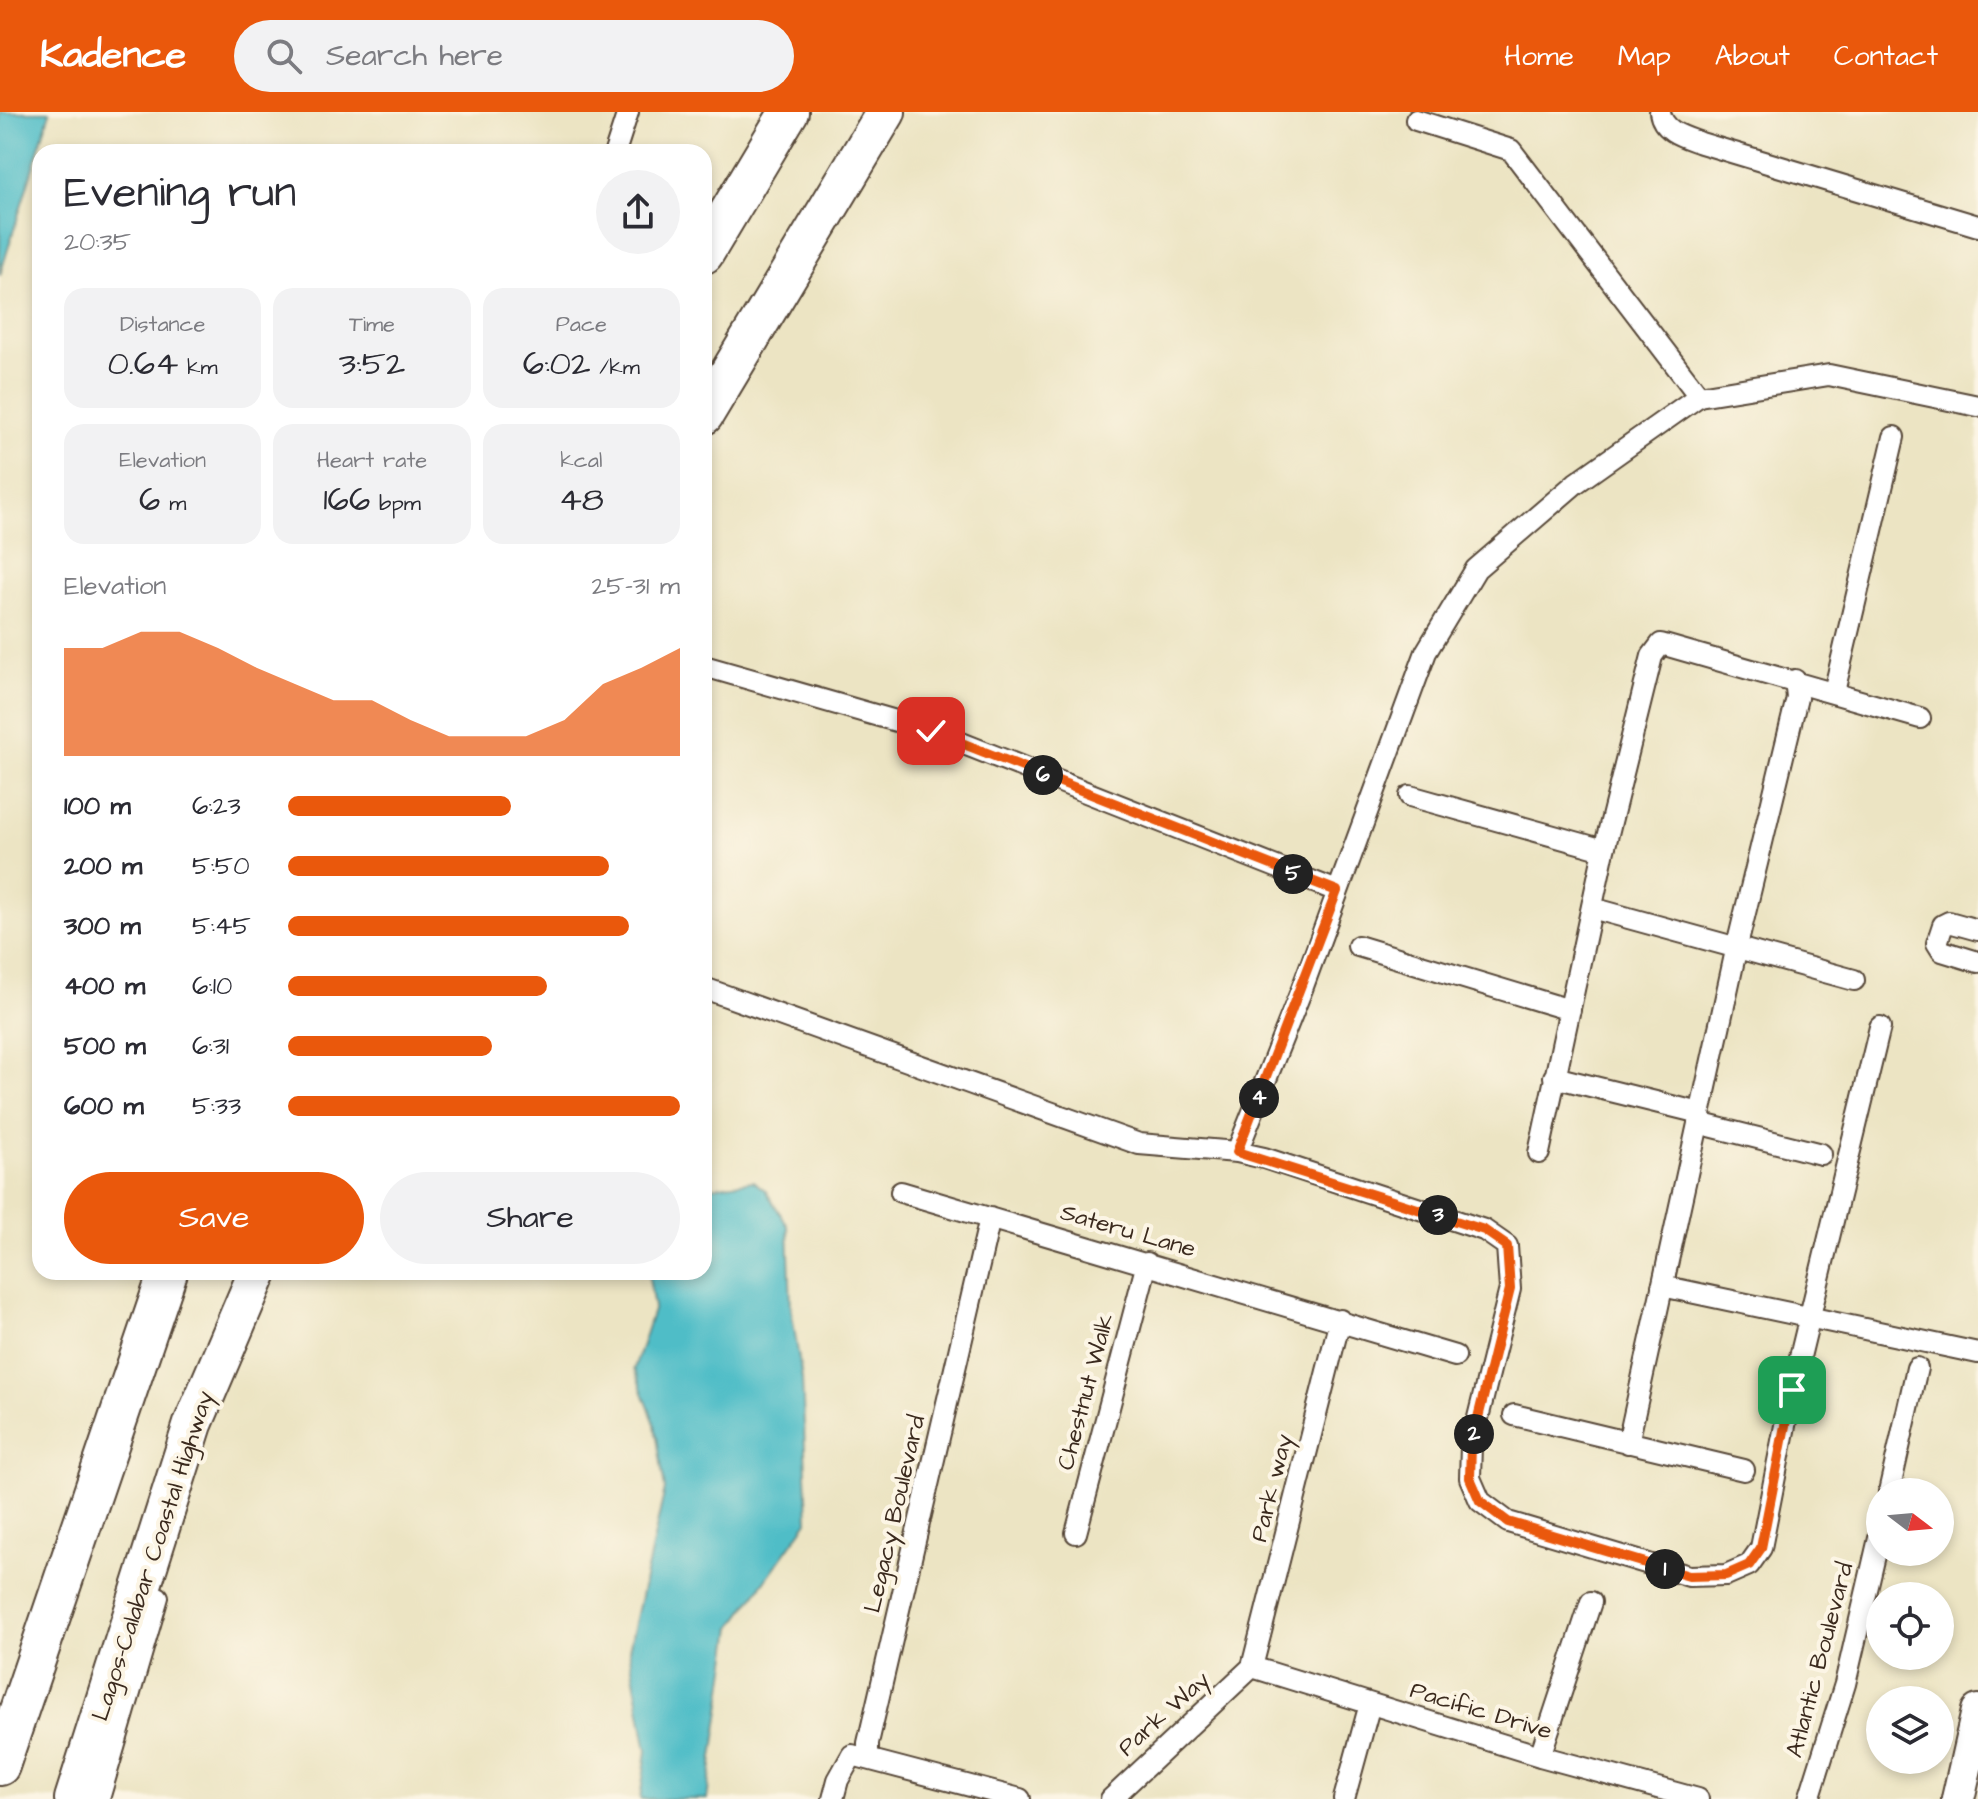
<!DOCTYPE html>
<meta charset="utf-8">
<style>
:root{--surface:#fff;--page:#f2f2f3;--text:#2b2b33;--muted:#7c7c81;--accent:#ea580c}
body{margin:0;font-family:"Architects Daughter",sans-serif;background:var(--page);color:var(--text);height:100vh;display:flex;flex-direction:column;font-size:30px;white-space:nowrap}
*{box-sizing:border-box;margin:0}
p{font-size:26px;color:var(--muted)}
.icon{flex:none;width:44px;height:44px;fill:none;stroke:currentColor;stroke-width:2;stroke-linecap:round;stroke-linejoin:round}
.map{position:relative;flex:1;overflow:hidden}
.details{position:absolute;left:32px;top:32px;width:680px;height:1136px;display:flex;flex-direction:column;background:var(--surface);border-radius:24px;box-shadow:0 4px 12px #0003}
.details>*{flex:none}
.needle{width:52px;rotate:106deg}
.tools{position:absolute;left:1866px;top:1366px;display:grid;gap:16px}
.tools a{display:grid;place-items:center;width:88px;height:88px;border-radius:50%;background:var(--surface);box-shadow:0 4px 12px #0003;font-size:40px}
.pin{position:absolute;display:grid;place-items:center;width:68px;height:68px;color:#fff;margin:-34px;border-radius:16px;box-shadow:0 4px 12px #0006}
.km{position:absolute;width:40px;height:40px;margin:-20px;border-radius:50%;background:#222;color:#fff;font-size:22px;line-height:40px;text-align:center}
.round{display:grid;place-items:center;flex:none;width:84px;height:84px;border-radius:42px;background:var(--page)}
.headline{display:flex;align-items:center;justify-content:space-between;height:136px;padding:0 32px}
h1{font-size:44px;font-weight:600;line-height:60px}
.stats{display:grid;grid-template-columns:repeat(3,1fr);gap:12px;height:136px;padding:8px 32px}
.stats div{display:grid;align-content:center;border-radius:20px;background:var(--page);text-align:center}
.stats b{font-size:34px;font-weight:600}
.stats small{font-size:22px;font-weight:400}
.stats p{font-size:22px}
.chart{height:224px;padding:16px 32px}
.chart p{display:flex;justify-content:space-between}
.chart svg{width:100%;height:144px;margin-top:8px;fill:var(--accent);opacity:.7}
.primary-button{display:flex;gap:16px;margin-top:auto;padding:16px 32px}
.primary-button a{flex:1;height:92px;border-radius:48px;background:var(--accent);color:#fff;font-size:32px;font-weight:600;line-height:92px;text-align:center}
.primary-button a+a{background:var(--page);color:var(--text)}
ul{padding:0 32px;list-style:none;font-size:26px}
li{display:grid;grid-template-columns:128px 96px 1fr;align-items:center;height:60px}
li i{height:20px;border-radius:10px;background:var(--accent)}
header{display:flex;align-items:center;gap:48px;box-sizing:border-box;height:112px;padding:0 40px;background:var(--accent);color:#fff}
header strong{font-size:38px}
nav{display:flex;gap:44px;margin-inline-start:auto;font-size:28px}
.search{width:560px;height:72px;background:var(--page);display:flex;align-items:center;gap:20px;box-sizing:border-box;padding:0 28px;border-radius:44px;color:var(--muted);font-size:30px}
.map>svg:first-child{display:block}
.water{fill:#50bdc7;stroke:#467472;stroke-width:2}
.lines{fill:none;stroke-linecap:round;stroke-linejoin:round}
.street-casing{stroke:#564637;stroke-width:24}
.primary-casing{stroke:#564637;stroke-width:36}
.highway-casing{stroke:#564637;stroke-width:42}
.street{stroke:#fff;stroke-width:20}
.primary{stroke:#fff;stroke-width:32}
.highway{stroke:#fff;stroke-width:38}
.route-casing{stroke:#fff;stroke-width:16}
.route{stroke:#ea580c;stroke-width:10}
.labels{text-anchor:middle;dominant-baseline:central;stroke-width:8;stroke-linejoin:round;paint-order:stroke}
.street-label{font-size:24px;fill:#3b2a1e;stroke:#fcf5e5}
</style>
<header>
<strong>Kadence</strong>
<div class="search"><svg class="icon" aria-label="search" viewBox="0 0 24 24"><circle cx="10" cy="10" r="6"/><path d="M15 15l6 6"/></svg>Search here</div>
<nav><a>Home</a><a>Map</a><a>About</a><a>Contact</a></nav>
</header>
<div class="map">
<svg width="1978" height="1687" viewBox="0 0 1978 1687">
<rect width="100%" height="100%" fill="#fcf5e5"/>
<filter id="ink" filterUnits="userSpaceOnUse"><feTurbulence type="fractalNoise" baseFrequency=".0125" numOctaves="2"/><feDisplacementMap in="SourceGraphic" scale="16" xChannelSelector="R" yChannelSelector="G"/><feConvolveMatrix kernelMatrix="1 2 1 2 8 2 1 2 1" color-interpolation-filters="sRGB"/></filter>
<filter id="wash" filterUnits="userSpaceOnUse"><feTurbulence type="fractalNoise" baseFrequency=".006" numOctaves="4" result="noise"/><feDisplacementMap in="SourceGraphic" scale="32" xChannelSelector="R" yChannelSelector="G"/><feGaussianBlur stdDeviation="1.8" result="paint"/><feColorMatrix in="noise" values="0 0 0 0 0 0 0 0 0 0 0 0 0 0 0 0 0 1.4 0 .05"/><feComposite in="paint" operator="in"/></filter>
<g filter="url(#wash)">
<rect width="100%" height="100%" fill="#ece4c3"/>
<path class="water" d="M0 0H50L0 163Z
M753 1069 765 1078 788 1114 791 1196 802 1267 808 1409 732 1515 707 1687H640L647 1639 629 1538 665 1377 655 1312 634 1257 654 1195 648 1160H704V1076Z"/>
</g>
<g filter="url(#ink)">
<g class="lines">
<defs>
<path id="street" d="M1660 0C1663 20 1685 25 1701 31L1978 114
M1416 8 1511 38 1699 284
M615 40 628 0
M704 554 931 619 1337 779
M1834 580 1894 325
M1410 684 1604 738
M1592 796 1854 868
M1978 818 1949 810 1943 813 1937 831 1942 839 1978 850
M1358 834 1570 898
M704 876 1139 1032 1237 1040 1264 1046 1484 1118 1507 1134 1510 1177 1471 1334 1470 1366 1480 1389 1508 1410 1689 1464 1726 1463 1749 1453 1761 1436 1792 1278 1880 915
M1554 965 1700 1001
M1698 1011 1821 1042
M1237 1040 1302 877 1426 540 1476 457 1576 371 1699 284 1829 263 1978 294
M1539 1041 1604 738 1652 544 1661 532 1920 606
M901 1080 1455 1244
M1662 1174 1978 1241
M1514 1303 1744 1358
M1628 1331 1737 834 1797 586 1795 568
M1889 1380 1917 1256
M1076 1421 1147 1151
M1252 1555 1540 1644 1698 1687
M1540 1644 1591 1490
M868 1647V1631L990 1106
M99 1687 158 1485
M833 1687 838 1668 852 1643 1020 1687
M1111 1687 1252 1555 1340 1208
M1344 1687 1370 1592
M1809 1687 1845 1572 1880 1422"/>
<path id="primary" d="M1958 1687 1978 1599"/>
<path id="highway" d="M704 142 789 0
M704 303 886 0
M0 1654 168 1160
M74 1687 193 1312 258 1160"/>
</defs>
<use href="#street" class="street-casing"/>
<use href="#primary" class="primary-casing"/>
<use href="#highway" class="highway-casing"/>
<use href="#street" class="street"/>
<use href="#primary" class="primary"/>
<use href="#highway" class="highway"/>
</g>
</g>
<g class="lines" filter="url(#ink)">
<defs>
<path id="route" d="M931 619 1337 779 1237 1040 1484 1118 1507 1134 1510 1177 1471 1334 1470 1366 1480 1389 1508 1410 1689 1464 1726 1463 1749 1453 1761 1436 1792 1278"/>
</defs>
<use href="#route" class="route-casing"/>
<use href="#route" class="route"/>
</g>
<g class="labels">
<g class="street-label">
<text transform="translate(1128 1119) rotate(16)">Sateru Lane</text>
<text transform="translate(1086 1280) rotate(-75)">Chestnut Walk</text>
<text transform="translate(1272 1376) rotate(-76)">Park way</text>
<text transform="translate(895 1402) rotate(-77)">Legacy Boulevard</text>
<text transform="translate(153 1444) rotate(-72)">Lagos-Calabar Coastal Highway</text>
<text transform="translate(1820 1548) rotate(-75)">Atlantic Boulevard</text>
<text transform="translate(1481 1599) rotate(17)">Pacific Drive</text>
<text transform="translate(1164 1602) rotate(-42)">Park Way</text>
</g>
</g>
</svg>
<div class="tools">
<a><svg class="needle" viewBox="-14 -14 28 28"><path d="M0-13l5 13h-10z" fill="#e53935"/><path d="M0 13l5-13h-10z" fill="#7c7c81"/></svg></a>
<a><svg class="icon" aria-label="locate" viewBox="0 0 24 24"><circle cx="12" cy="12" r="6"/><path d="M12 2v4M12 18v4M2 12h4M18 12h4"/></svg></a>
<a><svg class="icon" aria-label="layers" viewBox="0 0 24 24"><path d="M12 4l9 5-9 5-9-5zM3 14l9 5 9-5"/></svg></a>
</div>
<div class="pin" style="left:1792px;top:1278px;background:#1e9e55"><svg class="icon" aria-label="arrive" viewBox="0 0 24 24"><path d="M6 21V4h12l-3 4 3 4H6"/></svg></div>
<div class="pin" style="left:931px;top:619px;background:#d93025"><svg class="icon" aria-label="check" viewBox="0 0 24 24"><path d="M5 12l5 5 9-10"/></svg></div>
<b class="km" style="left:1665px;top:1457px">1</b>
<b class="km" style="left:1474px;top:1322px">2</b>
<b class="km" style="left:1438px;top:1103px">3</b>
<b class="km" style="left:1259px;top:986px">4</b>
<b class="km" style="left:1293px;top:762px">5</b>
<b class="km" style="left:1043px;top:663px">6</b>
<section class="details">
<div class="headline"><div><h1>Evening run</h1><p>20:35</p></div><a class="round"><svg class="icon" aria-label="share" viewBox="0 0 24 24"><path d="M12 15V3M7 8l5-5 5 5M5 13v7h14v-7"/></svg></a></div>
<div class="stats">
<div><p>Distance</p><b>0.64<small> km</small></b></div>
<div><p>Time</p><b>3:52</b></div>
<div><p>Pace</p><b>6:02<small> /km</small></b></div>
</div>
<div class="stats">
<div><p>Elevation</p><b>6<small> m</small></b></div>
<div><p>Heart rate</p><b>166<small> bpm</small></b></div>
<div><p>kcal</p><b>48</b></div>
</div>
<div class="chart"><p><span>Elevation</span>25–31 m</p>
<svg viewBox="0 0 160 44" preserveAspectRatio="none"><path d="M0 44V11L10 11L20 6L30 6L40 11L50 17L60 22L70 27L80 27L90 33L100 38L110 38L120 38L130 33L140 22L150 17L160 11V44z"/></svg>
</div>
<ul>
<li><b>100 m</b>6:23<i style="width:57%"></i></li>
<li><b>200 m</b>5:50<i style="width:82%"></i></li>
<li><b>300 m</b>5:45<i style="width:87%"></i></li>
<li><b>400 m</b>6:10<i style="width:66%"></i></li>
<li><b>500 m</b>6:31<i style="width:52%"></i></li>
<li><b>600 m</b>5:33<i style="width:100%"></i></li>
</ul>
<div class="primary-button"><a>Save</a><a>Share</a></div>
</section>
</div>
